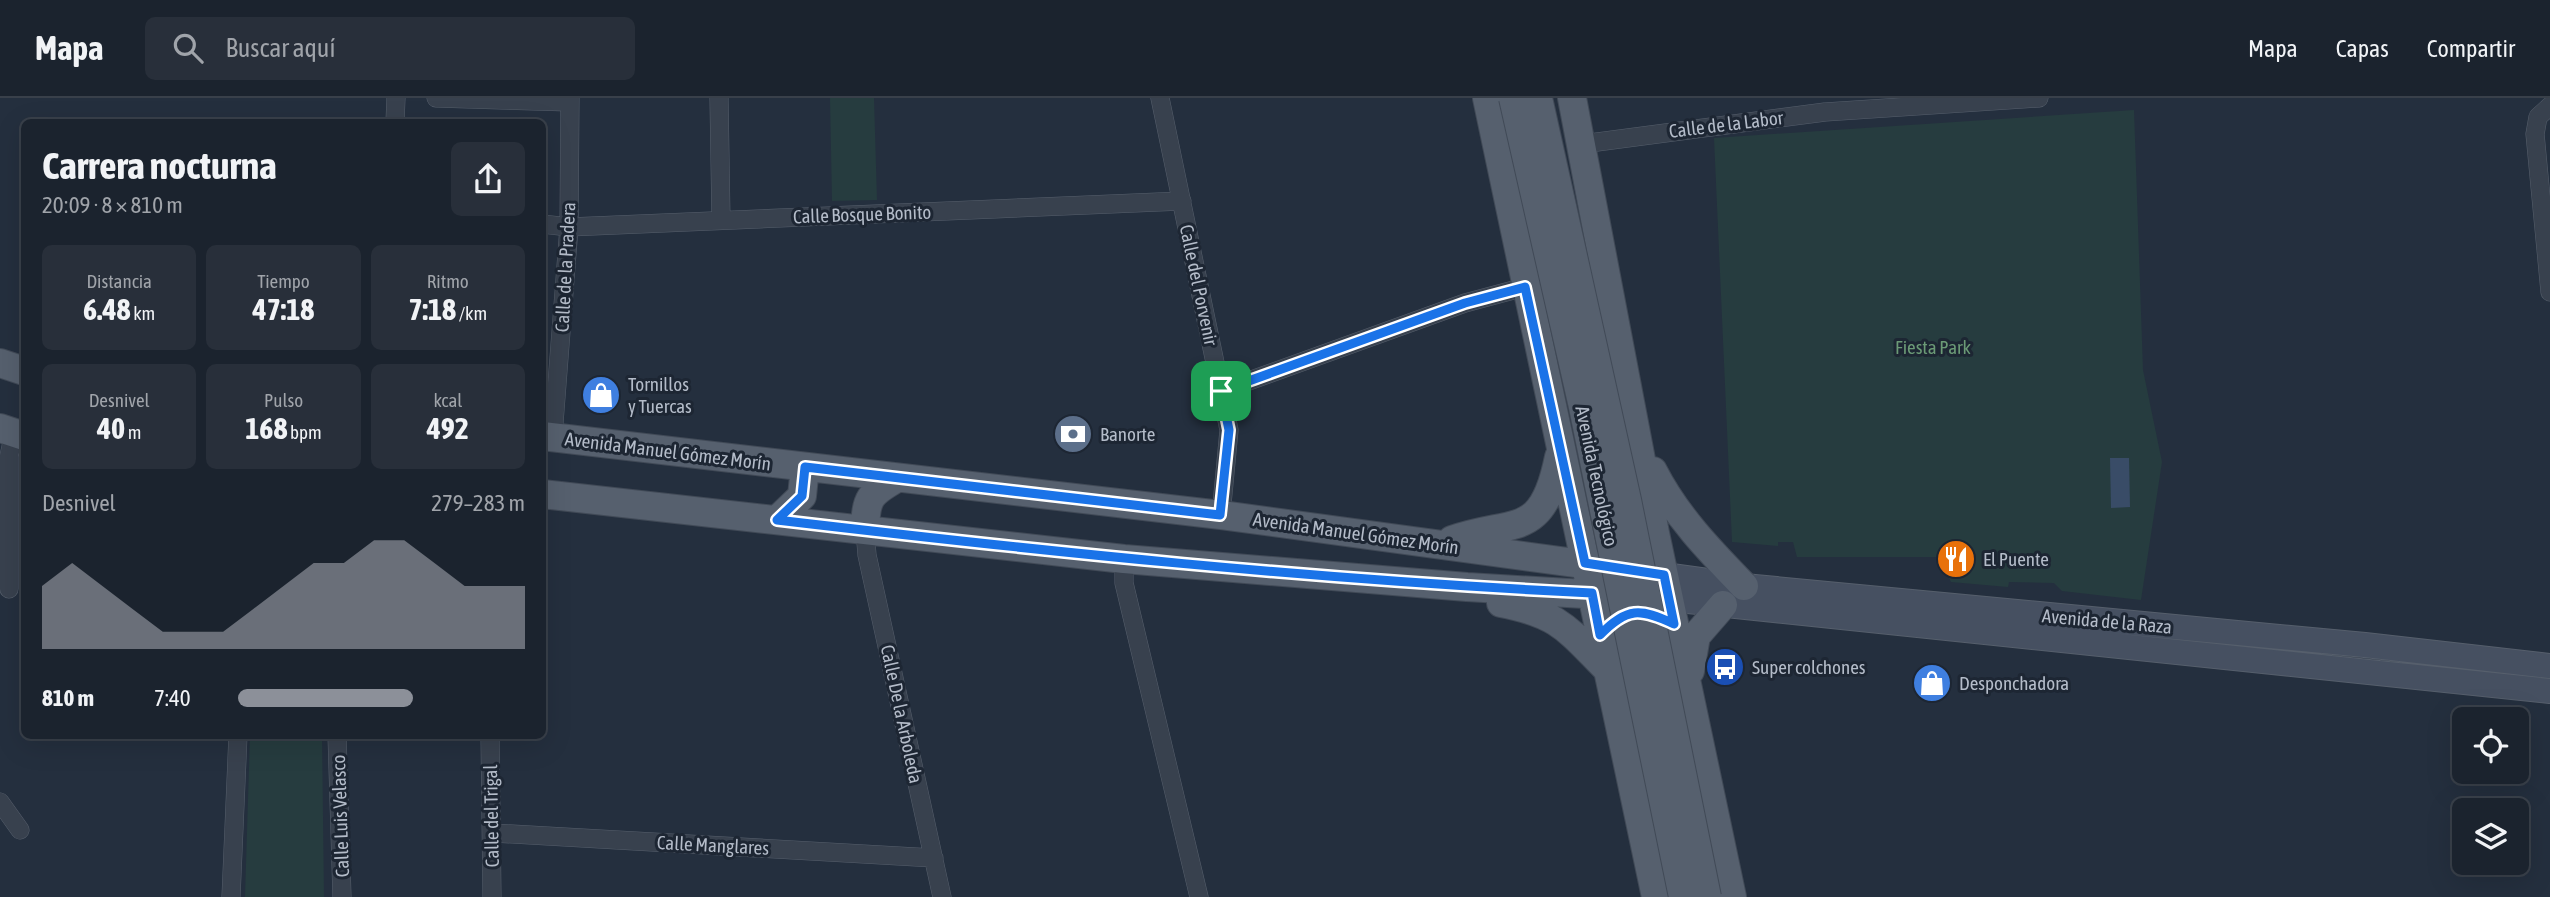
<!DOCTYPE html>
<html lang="es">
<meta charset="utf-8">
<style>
:root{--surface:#1b232e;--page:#282f3a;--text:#f1f3f6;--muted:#a0a4aa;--line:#39404a;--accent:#8c9099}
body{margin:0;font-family:"Asap Condensed",sans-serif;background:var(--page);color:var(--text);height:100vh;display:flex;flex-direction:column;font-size:26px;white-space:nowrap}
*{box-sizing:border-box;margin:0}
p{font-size:23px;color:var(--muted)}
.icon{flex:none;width:38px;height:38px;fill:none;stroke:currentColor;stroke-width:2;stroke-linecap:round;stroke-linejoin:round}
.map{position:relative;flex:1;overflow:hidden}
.panel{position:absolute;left:21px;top:21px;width:525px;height:620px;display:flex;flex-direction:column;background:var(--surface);border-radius:10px;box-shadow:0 7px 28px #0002,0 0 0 2px var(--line)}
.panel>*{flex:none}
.tools{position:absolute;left:2452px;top:609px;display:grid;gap:14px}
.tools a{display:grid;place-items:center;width:77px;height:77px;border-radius:10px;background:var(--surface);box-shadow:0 7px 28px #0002,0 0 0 2px var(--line);font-size:35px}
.pin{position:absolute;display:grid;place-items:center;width:60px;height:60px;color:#fff;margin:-30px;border-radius:14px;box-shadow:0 4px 10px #0006}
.round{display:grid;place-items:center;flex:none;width:74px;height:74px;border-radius:10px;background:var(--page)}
.summary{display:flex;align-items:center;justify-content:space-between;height:119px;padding:0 21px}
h1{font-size:38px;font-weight:700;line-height:52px}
.stats{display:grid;grid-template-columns:repeat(3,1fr);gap:10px;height:119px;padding:7px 21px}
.stats div{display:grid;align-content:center;border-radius:10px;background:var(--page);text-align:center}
.stats b{font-size:30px;font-weight:700}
.stats small{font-size:19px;font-weight:400}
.stats p{font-size:19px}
.chart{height:196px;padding:14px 21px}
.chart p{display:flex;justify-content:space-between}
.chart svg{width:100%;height:126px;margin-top:7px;fill:var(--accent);opacity:.7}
ul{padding:0 21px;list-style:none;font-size:23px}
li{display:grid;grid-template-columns:112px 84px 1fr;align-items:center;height:52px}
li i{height:18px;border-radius:9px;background:var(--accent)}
header{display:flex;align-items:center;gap:42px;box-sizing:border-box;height:98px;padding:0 35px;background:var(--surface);border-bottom:2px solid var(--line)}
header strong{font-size:33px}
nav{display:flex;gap:38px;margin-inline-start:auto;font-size:24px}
.search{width:490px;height:63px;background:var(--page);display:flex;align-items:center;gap:18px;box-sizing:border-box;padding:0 24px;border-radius:10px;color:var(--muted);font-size:26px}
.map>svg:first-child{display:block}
.green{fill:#263c3f}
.water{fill:#394c67}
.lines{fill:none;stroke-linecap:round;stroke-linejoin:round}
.street-casing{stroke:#565f6c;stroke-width:19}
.secondary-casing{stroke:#565f6c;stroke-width:26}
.primary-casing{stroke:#414a57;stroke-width:30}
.street{stroke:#38414e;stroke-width:18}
.secondary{stroke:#465061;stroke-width:24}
.primary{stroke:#56606e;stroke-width:28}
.primary-bridge-casing{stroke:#414a57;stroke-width:30;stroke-linecap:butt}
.primary-bridge{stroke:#56606e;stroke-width:28}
.route-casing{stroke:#fff;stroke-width:14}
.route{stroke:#1a73e8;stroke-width:9}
.labels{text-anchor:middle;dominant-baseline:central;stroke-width:6;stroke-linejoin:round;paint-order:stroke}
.street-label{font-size:19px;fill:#b4bcc9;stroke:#1d2633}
.park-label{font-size:19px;fill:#6b9a76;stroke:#1d2633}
.poi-label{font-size:19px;fill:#b4bcc9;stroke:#1d2633;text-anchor:start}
</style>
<header>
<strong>Mapa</strong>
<div class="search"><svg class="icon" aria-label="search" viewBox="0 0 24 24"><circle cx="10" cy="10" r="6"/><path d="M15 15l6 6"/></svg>Buscar aquí</div>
<nav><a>Mapa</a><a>Capas</a><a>Compartir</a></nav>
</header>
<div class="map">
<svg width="2550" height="799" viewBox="0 0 2550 799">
<rect width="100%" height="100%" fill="#242f3e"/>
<path class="green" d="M830 0H874L877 102 832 103Z
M2134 12 2143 272 2162 364 2141 502 2062 493 2054 485 2009 484 2008 489 1951 484 1939 459H1797L1793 444H1778V448L1732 444 1714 40Z
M250 637H322L324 799H245Z"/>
<path class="water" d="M2110 360H2129L2130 409 2111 410Z"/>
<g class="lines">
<defs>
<path id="street" d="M436 0 570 4
M719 0 721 122
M1160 0 1229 332 1221 417
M2550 8 2538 19 2535 36 2550 194
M395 24 396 0
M1582 46 1825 14 2039 0
M542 126 569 129 1182 103
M1221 293 1465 205 1525 189
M553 338 569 129 570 0
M865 432 867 457 942 799
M1124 461V485L1199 799
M9 491V358L14 335
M337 637 342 799
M490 637 492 799
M0 704 20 732
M493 735 934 760
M231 799 238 637"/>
<path id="secondary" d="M1664 477 1744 488 2365 547 2550 568
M1669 501 2550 593"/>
<path id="primary" d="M1487 0 1656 799
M1572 0 1655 435 1732 799
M0 265 24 273
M0 330 24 338
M542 338 1221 417 1664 477
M1653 373C1676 418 1709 452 1744 488
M542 396 1124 461 1467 489 1669 501
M777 422 802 398 805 369
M865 432C866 400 869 396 897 380
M1452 442C1515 420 1542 443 1559 359
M1501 505C1560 516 1568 532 1608 572
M1690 573 1696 538 1723 507"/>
</defs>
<use href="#street" class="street-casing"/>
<use href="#secondary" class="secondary-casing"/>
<use href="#primary" class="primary-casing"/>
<use href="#street" class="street"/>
<use href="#secondary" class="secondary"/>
<use href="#primary" class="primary"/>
<defs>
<path id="primary-bridge" d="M1513 0 1583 309 1683 799
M1538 0 1627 402 1707 799"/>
</defs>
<use href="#primary-bridge" class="primary-bridge-casing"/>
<use href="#primary-bridge" class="primary-bridge"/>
</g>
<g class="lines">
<defs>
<path id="route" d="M1525 189 1585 465 1664 477 1674 526C1640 510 1627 509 1600 537L1592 495C1319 482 1048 454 777 422L802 398 805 369 1220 417 1229 332 1221 293 1465 205Z"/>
</defs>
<use href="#route" class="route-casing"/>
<use href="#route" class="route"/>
</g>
<defs>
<symbol id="shop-disc" viewBox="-11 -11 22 22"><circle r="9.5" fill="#3f7fe0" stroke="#1d2633"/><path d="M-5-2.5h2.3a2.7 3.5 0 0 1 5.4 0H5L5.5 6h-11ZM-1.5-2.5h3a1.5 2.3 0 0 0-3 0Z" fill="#fff"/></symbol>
<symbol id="bank-disc" viewBox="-11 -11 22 22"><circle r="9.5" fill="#5c6f8a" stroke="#1d2633"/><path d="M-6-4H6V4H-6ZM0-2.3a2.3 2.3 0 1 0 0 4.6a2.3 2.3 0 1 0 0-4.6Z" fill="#fff"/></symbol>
<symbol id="restaurant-disc" viewBox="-11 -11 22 22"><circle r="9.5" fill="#e8710a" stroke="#1d2633"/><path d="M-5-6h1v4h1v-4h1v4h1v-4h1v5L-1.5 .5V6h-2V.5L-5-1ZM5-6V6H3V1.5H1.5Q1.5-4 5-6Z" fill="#fff"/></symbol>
<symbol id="bus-disc" viewBox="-11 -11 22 22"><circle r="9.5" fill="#1a4fb4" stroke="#1d2633"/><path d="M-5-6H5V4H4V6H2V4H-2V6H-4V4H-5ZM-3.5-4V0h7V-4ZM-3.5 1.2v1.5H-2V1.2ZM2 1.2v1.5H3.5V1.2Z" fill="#fff"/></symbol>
</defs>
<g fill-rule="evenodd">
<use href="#shop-disc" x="579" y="275" width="44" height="44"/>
<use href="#bank-disc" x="1051" y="314" width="44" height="44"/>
<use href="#restaurant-disc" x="1934" y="439" width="44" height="44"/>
<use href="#bus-disc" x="1703" y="547" width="44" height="44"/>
<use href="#shop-disc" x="1910" y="563" width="44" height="44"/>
</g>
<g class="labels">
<g class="street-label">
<text transform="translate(1726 26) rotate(-7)">Calle de la Labor</text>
<text transform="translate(862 116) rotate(-2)">Calle Bosque Bonito</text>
<text transform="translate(565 169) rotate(-87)">Calle de la Pradera</text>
<text transform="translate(1199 187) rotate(78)">Calle del Porvenir</text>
<text transform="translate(668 353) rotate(7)">Avenida Manuel Gómez Morín</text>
<text transform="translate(1597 378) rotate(78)">Avenida Tecnológico</text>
<text transform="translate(1356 435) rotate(8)">Avenida Manuel Gómez Morín</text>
<text transform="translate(2107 523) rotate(5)">Avenida de la Raza</text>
<text transform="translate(902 616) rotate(78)">Calle De la Arboleda</text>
<text transform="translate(340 718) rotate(-92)">Calle Luis Velasco</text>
<text transform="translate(491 718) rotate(-91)">Calle del Trigal</text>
<text transform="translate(713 747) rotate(3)">Calle Manglares</text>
</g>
<g class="park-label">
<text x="1933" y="249">Fiesta Park</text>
</g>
<g class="poi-label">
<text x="628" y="286">Tornillos<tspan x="628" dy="22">y Tuercas</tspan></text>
<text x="1100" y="336">Banorte</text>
<text x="1983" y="461">El Puente</text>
<text x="1752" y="569">Super colchones</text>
<text x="1959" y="585">Desponchadora</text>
</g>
</g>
</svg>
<div class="tools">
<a><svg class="icon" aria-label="locate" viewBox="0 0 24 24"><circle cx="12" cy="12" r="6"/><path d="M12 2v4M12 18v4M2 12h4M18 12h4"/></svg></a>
<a><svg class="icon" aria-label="layers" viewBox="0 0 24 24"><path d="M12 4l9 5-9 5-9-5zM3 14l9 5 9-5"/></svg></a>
</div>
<div class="pin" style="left:1221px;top:293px;background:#1e9e55"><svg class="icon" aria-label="arrive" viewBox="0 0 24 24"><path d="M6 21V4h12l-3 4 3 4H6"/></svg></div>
<section class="panel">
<div class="summary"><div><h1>Carrera nocturna</h1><p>20:09 · 8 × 810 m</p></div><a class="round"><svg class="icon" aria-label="share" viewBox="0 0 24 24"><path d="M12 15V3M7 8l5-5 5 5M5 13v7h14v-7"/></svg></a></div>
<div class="stats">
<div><p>Distancia</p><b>6.48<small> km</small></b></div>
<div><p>Tiempo</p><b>47:18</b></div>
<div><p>Ritmo</p><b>7:18<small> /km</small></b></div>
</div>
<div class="stats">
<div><p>Desnivel</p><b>40<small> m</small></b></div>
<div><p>Pulso</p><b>168<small> bpm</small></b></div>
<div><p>kcal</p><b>492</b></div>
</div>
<div class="chart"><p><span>Desnivel</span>279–283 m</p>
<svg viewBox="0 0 160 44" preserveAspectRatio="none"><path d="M0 44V22L10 14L20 22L30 30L40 38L50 38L60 38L70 30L80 22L90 14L100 14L110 6L120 6L130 14L140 22L150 22L160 22V44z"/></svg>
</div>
<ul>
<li><b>810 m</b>7:40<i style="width:61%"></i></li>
</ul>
</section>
</div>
